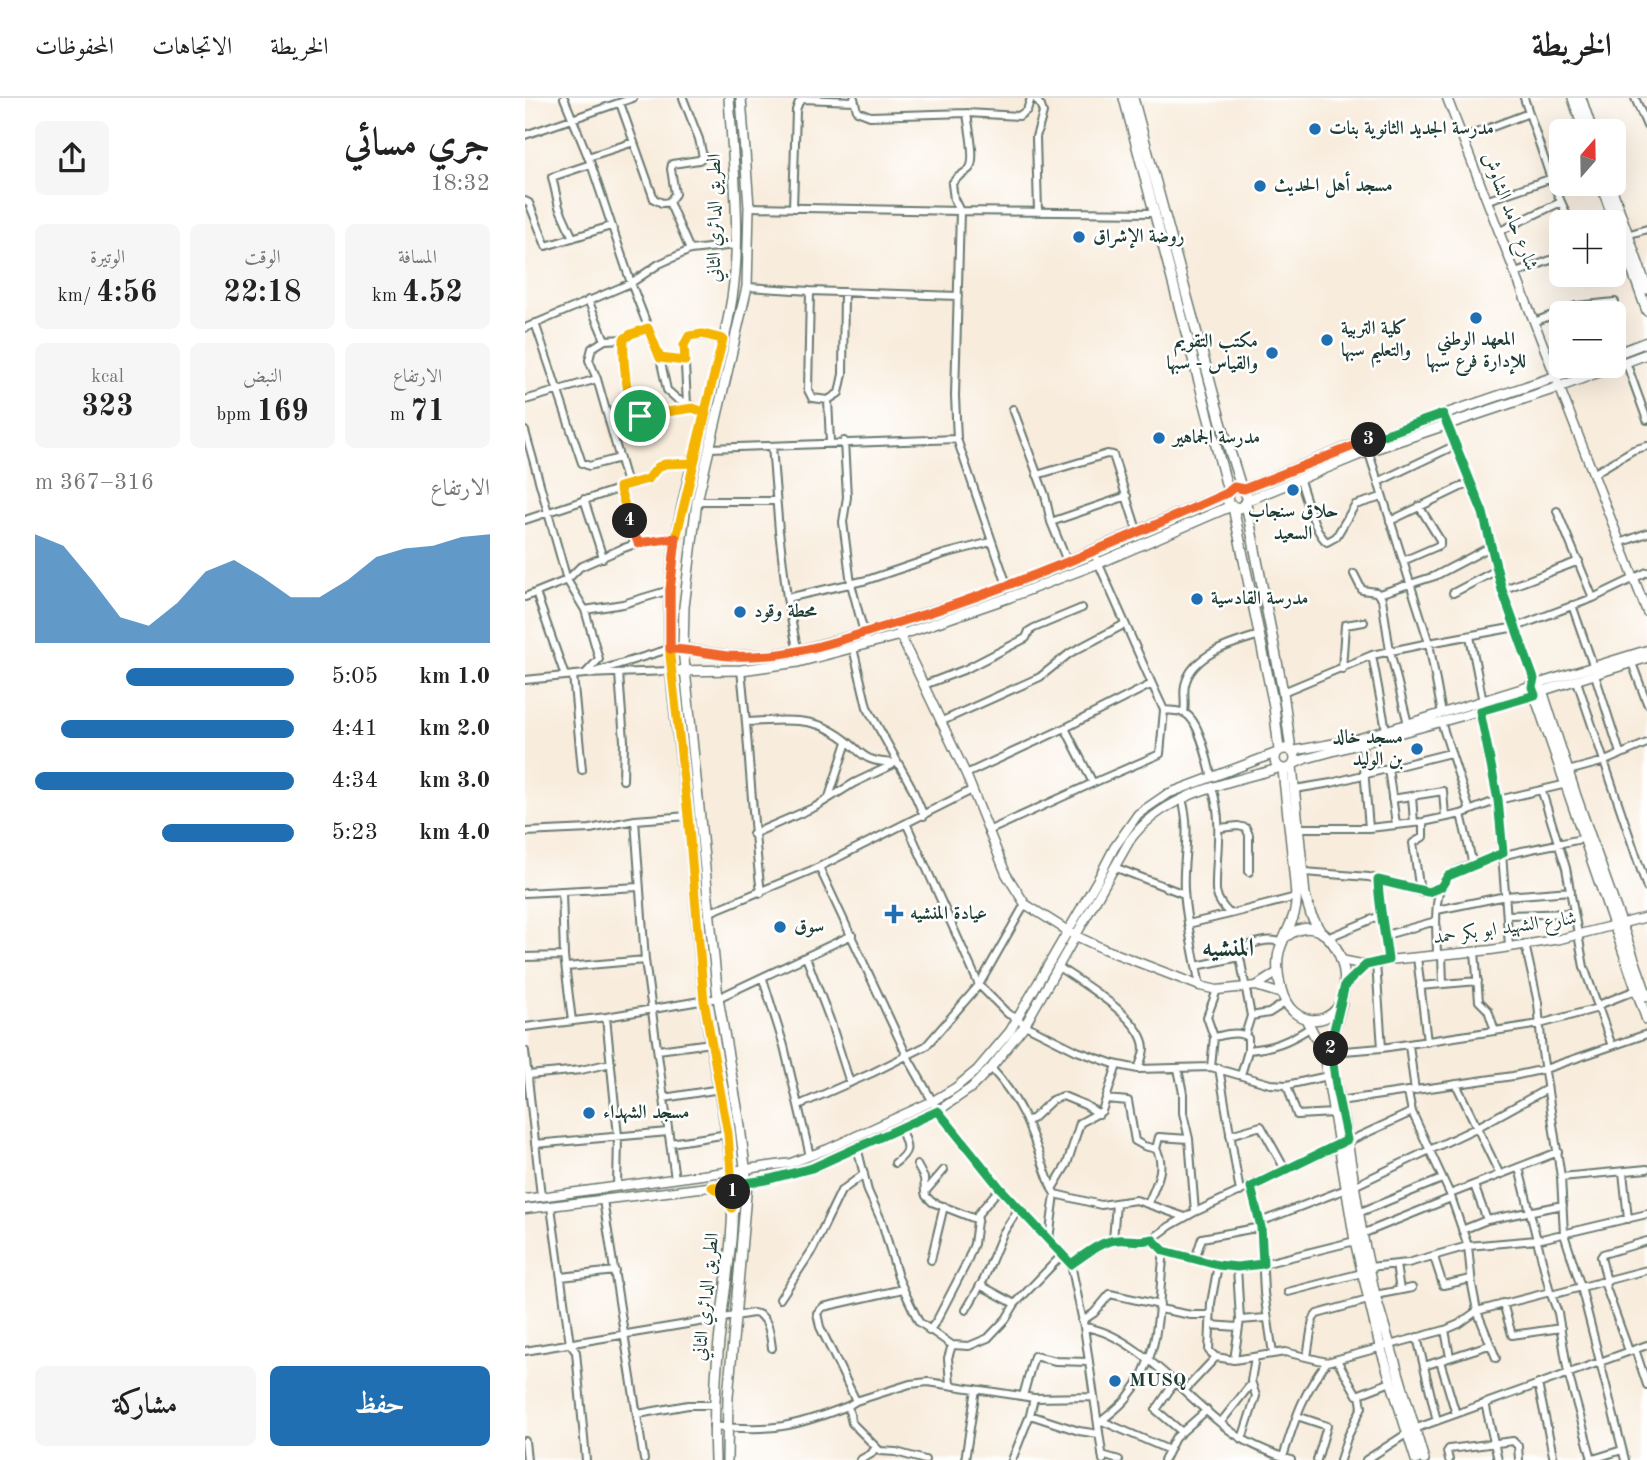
<!DOCTYPE html>
<html lang="ar">
<meta charset="utf-8">
<style>
:root{--surface:#fff;--page:#f6f6f6;--text:#222;--muted:#767676;--line:#e0e0e0;--accent:#1f6fb2}
body{margin:0;font-family:"Old Standard TT",Amiri,serif;background:var(--page);color:var(--text);direction:rtl;height:100vh;display:flex;flex-direction:column;font-size:26px;white-space:nowrap}
*{box-sizing:border-box;margin:0}
p{font-size:23px;color:var(--muted)}
.icon{flex:none;width:38px;height:38px;fill:none;stroke:currentColor;stroke-width:2;stroke-linecap:round;stroke-linejoin:round}
.map{position:relative;flex:1;overflow:hidden;direction:ltr}
.panel{display:flex;flex-direction:column;background:var(--surface);width:525px}
.panel>*{flex:none}
.needle{width:46px;rotate:20deg}
.fabs{position:absolute;left:1024px;top:21px;display:grid;gap:14px}
.fabs a{display:grid;place-items:center;width:77px;height:77px;border-radius:10px;background:var(--surface);box-shadow:0 7px 28px #0002;font-size:35px}
.pin{position:absolute;display:grid;place-items:center;width:60px;height:60px;color:#fff;margin:-30px;border:4px solid #fff;border-radius:50%;box-shadow:0 2px 7px #0007}
.km{position:absolute;width:35px;height:35px;margin:-18px;border-radius:50%;background:#222;color:#fff;font-size:19px;line-height:35px;text-align:center}
.round{display:grid;place-items:center;flex:none;width:74px;height:74px;border-radius:10px;background:var(--page)}
.head{display:flex;align-items:center;justify-content:space-between;height:119px;padding:0 35px}
h1{font-size:38px;font-weight:800;line-height:52px}
.metrics{display:grid;grid-template-columns:repeat(3,1fr);gap:10px;height:119px;padding:7px 35px}
.metrics div{display:grid;align-content:center;border-radius:10px;background:var(--page);text-align:center}
.metrics b{font-size:30px;font-weight:800}
.metrics small{font-size:19px;font-weight:400}
.metrics p{font-size:19px}
.chart{height:196px;padding:14px 35px}
.chart p{display:flex;justify-content:space-between}
.chart svg{width:100%;height:126px;margin-top:7px;fill:var(--accent);opacity:.7}
.action{display:flex;gap:14px;margin-top:auto;padding:14px 35px}
.action a{flex:1;height:80px;border-radius:10px;background:var(--accent);color:#fff;font-size:28px;font-weight:800;line-height:80px;text-align:center}
.action a+a{background:var(--page);color:var(--text)}
ul{padding:0 35px;list-style:none;font-size:23px}
li{display:grid;grid-template-columns:112px 84px 1fr;align-items:center;height:52px}
li i{height:18px;border-radius:9px;background:var(--accent)}
header{display:flex;align-items:center;gap:42px;box-sizing:border-box;height:98px;padding:0 35px;background:var(--surface);border-bottom:2px solid var(--line)}
header strong{font-size:33px}
nav{display:flex;gap:38px;margin-inline-start:auto;font-size:24px}
main{display:flex;flex:1;min-height:0}
.map>svg:first-child{display:block}
.lines{fill:none;stroke-linecap:round;stroke-linejoin:round}
.street-casing{stroke:#6b7a6f;stroke-width:10}
.secondary-casing{stroke:#6b7a6f;stroke-width:11}
.primary-casing{stroke:#6b7a6f;stroke-width:12}
.street{stroke:#fff;stroke-width:6}
.secondary{stroke:#fff;stroke-width:8}
.primary{stroke:#fff;stroke-width:9}
.split-1-casing{stroke:#fff;stroke-width:14}
.split-2-casing{stroke:#fff;stroke-width:14}
.split-3-casing{stroke:#fff;stroke-width:14}
.split-4-casing{stroke:#fff;stroke-width:14}
.split-5-casing{stroke:#fff;stroke-width:14}
.split-1{stroke:#f5b400;stroke-width:9}
.split-2{stroke:#22a559;stroke-width:9}
.split-3{stroke:#22a559;stroke-width:9}
.split-4{stroke:#f0652b;stroke-width:9}
.split-5{stroke:#f5b400;stroke-width:9}
.poi-dot{fill:#1f6fb2;stroke:#fff;stroke-width:2.5}
.labels{text-anchor:middle;dominant-baseline:central;stroke-width:5;stroke-linejoin:round;paint-order:stroke}
.poi-label{font-size:19px;font-weight:bold;fill:#1f3d34;stroke:#fff;text-anchor:start}
.street-label{font-size:19px;fill:#1f3d34;stroke:#fff}
.district-label{font-size:26px;font-weight:bold;fill:#1f3d34;stroke:#fff}
</style>
<header>
<strong>الخريطة</strong>
<nav><a>الخريطة</a><a>الاتجاهات</a><a>المحفوظات</a></nav>
</header>
<main>
<div class="map">
<svg width="1122" height="1362" viewBox="0 0 1122 1362">
<rect width="100%" height="100%" fill="#fff"/>
<filter id="ink" filterUnits="userSpaceOnUse"><feTurbulence type="fractalNoise" baseFrequency=".0143" numOctaves="2"/><feDisplacementMap in="SourceGraphic" scale="14" xChannelSelector="R" yChannelSelector="G"/><feConvolveMatrix kernelMatrix="1 2 1 2 8 2 1 2 1" color-interpolation-filters="sRGB"/></filter>
<filter id="wash" filterUnits="userSpaceOnUse"><feTurbulence type="fractalNoise" baseFrequency=".00686" numOctaves="4" result="noise"/><feDisplacementMap in="SourceGraphic" scale="28" xChannelSelector="R" yChannelSelector="G"/><feGaussianBlur stdDeviation="1.57" result="paint"/><feColorMatrix in="noise" values="0 0 0 0 0 0 0 0 0 0 0 0 0 0 0 0 0 1.4 0 .05"/><feComposite in="paint" operator="in"/></filter>
<g filter="url(#wash)">
<rect width="100%" height="100%" fill="#f8ecdc"/>
</g>
<g filter="url(#ink)">
<g class="lines">
<defs>
<path id="street" d="M39 0 66 66 106 185 135 260 142 292 152 301 181 315
M329 0 332 13 345 18 442 15 494 18 502 12 506 0
M510 0 516 8 518 15 511 39 513 114
M999 0 1026 81 1045 124
M1110 0 1122 28
M95 5 129 101 137 105 144 104 165 152
M0 37 108 0
M938 40 1004 15
M63 59 109 44
M963 102 1036 77
M0 103 4 105 21 148 86 128
M144 104 150 96 146 71 147 66 174 62 178 59 174 41 158 0
M224 109 435 113 429 101 427 86C431 78 438 77 444 71 452 63 443 27 442 15
M268 110 271 12 274 4 278 1 329 3
M975 133 1036 104
M1102 137 1122 131
M48 140 34 109 27 79 66 66
M991 175 1036 158
M222 189 285 193 433 198
M285 193 283 292 287 300 303 302
M63 202 80 242
M1009 224 1051 208 1090 204
M10 225 57 365 64 368 95 360
M0 230 106 185 134 166 165 152 211 147
M123 230 106 236 99 241V270L111 316 121 318 168 310
M135 260 160 263
M1101 264 1122 322
M72 281 64 262 67 250 80 242 99 241
M0 302 72 281 102 386
M162 307 159 247 164 238 168 236 198 241
M488 311 520 397 526 424 542 463
M922 325 958 415 977 492 1009 581 1007 589
M0 333 42 482 60 512 74 561 60 576
M319 343 322 399 318 424 326 486 342 546
M305 344 303 302 314 295 318 276 319 194
M247 348 254 433 262 500 273 555
M185 350 432 341
M843 352 904 545 917 616
M1068 376 1108 352 1122 348
M512 377 582 356 588 357 613 435
M774 380C780 395 789 435 802 444L811 439 830 407 857 399
M853 384 931 347
M94 389 113 445
M59 401 78 460
M172 403H250
M1032 413 1068 500
M0 422 123 381 130 371 140 366 167 365
M865 423 946 384
M526 424 602 398
M1095 445 1122 435
M568 453 627 586
M878 463 915 447V442L894 408
M829 476 837 492 851 494 857 501 865 553 883 626
M483 490 432 341 430 298 435 113 631 115
M977 492 1054 463
M11 495 40 578
M928 495 972 472
M854 496 910 478 967 448
M0 499 42 482 55 469 96 451 113 445 151 440
M262 500 342 482 419 456 466 444
M1047 507 1069 570
M60 512 98 506 145 492
M945 538 958 604
M328 550 342 609 386 688 399 718
M847 557 861 632
M1107 565 1122 605
M817 571 820 527 839 524
M216 572C224 646 227 721 236 795
M69 574 144 551
M94 576 99 643 98 682
M48 577 57 672
M1070 577 1095 655
M0 582 60 576 145 573
M1052 583 1122 790
M399 587 441 571 501 540 504 533 509 530 557 510
M758 594 847 557 904 545 991 529 1068 500 1122 474
M955 613 973 702 984 848
M659 615C661 605 658 596 660 587 667 556 708 545 735 537
M222 624C250 623 284 618 309 634 339 651 330 664 372 665
M415 624 515 579 545 555 600 526
M916 624 945 713
M540 630 627 586 639 612
M837 647 844 730
M863 670 871 726
M1043 673 1080 663 1122 645
M441 676 540 630 568 685 463 733
M568 685 635 656 639 612C645 613 655 612 661 616 675 624 683 665 687 680
M687 690C699 724 690 758 691 793 693 803 698 809 705 816L771 799
M770 691 806 685 925 655
M1017 694 1041 770 1059 869 1087 948
M887 698 889 725
M304 699 322 644
M657 701C667 735 657 759 659 792 661 824 669 857 675 888
M867 701 918 693 920 718
M936 716 948 767
M110 722 120 862 150 1081
M382 727 454 887 483 916 492 920 500 927 552 953 589 966 613 971 686 969 745 986 762 987 803 978
M695 730 713 728 721 730 724 737V774
M773 730H844L898 724 936 716 973 702 1042 686
M0 734 65 731 110 722 163 718
M228 736 290 709 329 685 367 667
M294 769 382 958 413 1013 475 1090 546 1166 559 1229 578 1362
M589 769 659 796
M779 774 844 779 897 794 916 789
M853 782C855 809 860 835 863 862
M37 794 39 858 47 923
M895 794 888 745 898 739V724
M0 795 114 789
M912 812 981 798 1046 793
M183 815 294 769 447 692
M982 817 1049 815
M663 826 705 816
M861 837 911 823
M804 839 855 818
M1000 846 1013 905 1017 954 1036 1079 1039 1136 1056 1189 1100 1362
M950 854 954 903 963 912 970 933
M912 857C912 837 907 799 920 782 935 760 1031 748 1060 740
M917 857 918 886
M0 859 39 858
M281 859 305 922 325 985
M892 859 902 944
M532 868C555 884 618 920 619 950 619 957 615 965 613 971
M671 868 715 859
M41 869 120 862
M238 881 259 948 285 1058
M895 888 953 883
M726 918 744 915 761 904
M81 919 93 1038 92 1088
M0 929 81 919 193 900 327 837
M720 937 726 918 714 854C723 845 746 839 757 845
M689 939C700 937 714 932 723 940V953L716 977
M884 947 890 993
M857 950 1015 926 1073 910 1076 906 1111 892
M133 952 186 945
M723 952C748 950 765 943 786 929
M0 953 16 1098
M806 954 857 950 851 865
M686 969 689 939 682 919 692 892
M466 970C502 1009 509 1044 527 1091L530 1096 524 1141
M694 970 715 1094
M653 971 658 995V1015L664 1041 670 1114
M3 977 56 972 86 965
M931 986 975 1077
M762 987 772 1017 809 1015
M883 994 887 1014 925 1096 943 1148 947 1187 952 1213 971 1260
M139 1000 195 991
M581 1001 603 1003 610 1043 619 1048 631 1051C642 1069 630 1088 623 1106
M814 1003 988 978 1020 971 1122 936
M274 1007 347 975 401 948 454 887 500 806
M502 1022 507 1021 527 1002 538 998 560 1007 574 1016
M705 1037 736 1028 761 1073
M145 1045 203 1036
M10 1046 143 1034
M332 1049 343 1093 357 1124 373 1179 382 1199 394 1224 427 1247 444 1248 463 1240 481 1221 490 1206 538 1156
M631 1051 634 1039 664 1041
M370 1065C388 1051 381 1048 375 1029
M392 1067 399 1080 400 1094 419 1072
M994 1070 1025 1194 1033 1215 1043 1275 1067 1361
M1098 1074 1103 1121
M1036 1079 1122 1071
M829 1088 951 1030 1022 991
M726 1089 736 1129 739 1195 748 1256
M527 1091 542 1066 555 1025 577 1013 592 967
M400 1094 401 1098 407 1104 453 1122
M530 1096 576 1107 611 1102 660 1119
M925 1096 1033 1054
M78 1102 119 1362
M26 1109 45 1246 51 1254 61 1362
M833 1115 917 1081
M962 1122 1038 1107
M735 1124 821 1091
M937 1132 962 1122 949 1087
M837 1136 926 1100
M627 1141 639 1153 693 1167 712 1169 738 1166 830 1143
M588 1142 591 1106
M909 1159 918 1187 946 1181
M670 1161 677 1140 736 1129
M406 1162 419 1108
M546 1166 577 1146 588 1142 619 1144 627 1141 645 1128 670 1114 887 1014
M871 1167 875 1192
M712 1169 715 1222 741 1220
M844 1169 883 1165 943 1148 1012 1142 1122 1116
M36 1179 90 1173
M1079 1184 1104 1253
M1082 1184 1076 1159 1078 1156 1122 1143
M455 1187 490 1206
M763 1194 837 1175
M850 1197 887 1190
M1026 1197 1122 1172
M255 1201 288 1151 316 1093 339 1076
M978 1205 987 1237 1036 1230
M635 1211 666 1217H685
M441 1212 459 1181 478 1135 494 1110
M557 1223 569 1215 585 1196 635 1207
M685 1227 713 1229
M559 1229C615 1236 669 1311 716 1340 732 1350 749 1356 766 1362
M920 1232 925 1259
M404 1233 412 1222 441 1166 449 1146 453 1116 475 1090
M892 1239 912 1323
M1110 1251 1122 1287
M0 1253 228 1215C244 1216 245 1236 247 1250
M691 1259 684 1253 686 1205 693 1167
M782 1259 788 1221 792 1216 843 1202
M709 1262 715 1222
M812 1262 832 1297 866 1284
M915 1263 931 1316
M899 1268 964 1247
M650 1284 631 1312 657 1334
M425 1286 423 1260 427 1247
M1013 1286 1029 1362
M660 1292 691 1259 709 1262 760 1254 802 1264 920 1232 934 1226 952 1213 1025 1194
M498 1298 509 1258 531 1263 563 1264
M331 1303 295 1229 292 1215 298 1209 378 1191
M960 1305 973 1362
M323 1308 331 1303 385 1286 403 1284 509 1300 568 1299
M113 1316 163 1307H189
M505 1317 554 1333 574 1336
M772 1318 802 1328 792 1362
M577 1323 644 1352
M696 1324 726 1286
M573 1326C583 1317 594 1310 602 1300 639 1255 632 1206 639 1153
M188 1328C246 1334 269 1329 323 1308L327 1325 355 1353 371 1354 400 1362
M717 1341 731 1298 726 1283 730 1259
M0 1343 2 1362
M577 1357 594 1362
M758 1359C770 1322 777 1296 802 1264
M335 1362 346 1356 351 1349
M440 1362 451 1291
M487 1362 505 1317 509 1300
M639 1362 650 1340 682 1312
M815 1362 822 1340 837 1309 835 1297
M841 1362 889 1331 1122 1247
M924 1362 922 1354 924 1351 988 1343 993 1348 994 1362
M1065 1362 1097 1352"/>
<path id="secondary" d="M922 0 1122 514
M375 524V537L441 676 481 776 500 806 551 838 579 851 675 888 692 892 731 888 757 896
M767 653 828 642 872 629 1122 552
M769 666 780 661 934 619 1122 560
M816 862 841 867 863 862 966 852 1035 841 1122 819
M820 887 841 867
M731 888 753 874
M0 1101 266 1065 303 1051 408 1003 430 990 452 972 485 933 573 781 589 750 613 716 642 696 751 655
M0 1111 241 1082 287 1070 413 1013 446 990 466 970 500 927 605 742C639 695 703 685 755 670"/>
<path id="primary" d="M599 0 703 393
M608 0 696 324 716 389
M1048 0 1059 33
M1056 0 1067 33
M1076 86 1122 213
M1085 86 1122 191
M1088 257 1122 244
M719 391 821 350 1061 268
M723 402 843 353 1034 289 1122 256
M721 406 758 594 766 652
M708 409 749 608 754 652
M144 551H158L204 558 245 557 272 553 339 535 483 489 702 395
M145 573 216 572 273 564 375 537 485 499 574 465 706 408 715 410 723 402 719 391 709 389 703 393 702 402 706 408
M1015 586 1051 698 1122 898
M1007 589 1122 922
M750 661a10 10 0 1 1 20 0a10 10 0 1 1-20 0Z
M767 668 780 797 786 817 795 833
M758 671C762 713 768 756 771 798 773 819 759 835 754 854 751 866 753 879 756 891 758 899 762 908 769 914 777 921 789 924 799 920 842 904 812 802 762 838
M817 904 807 940 806 962 822 1042 837 1136 850 1197 899 1362
M781 921 799 956 830 1143 855 1248 891 1362
M187 1089 199 1098 207 1110
M190 1362C188 1314 191 1265 197 1217 202 1174 210 1130 207 1087 203 1024 187 964 179 903 172 841 169 779 163 717 154 641 140 567 145 490 152 391 191 298 207 200 217 134 208 66 204 0
M202 1362 203 1299 222 1085 214 1021 193 900 158 551 159 509 172 403 222 189 224 109 216 0"/>
</defs>
<use href="#street" class="street-casing"/>
<use href="#secondary" class="secondary-casing"/>
<use href="#primary" class="primary-casing"/>
<use href="#street" class="street"/>
<use href="#secondary" class="secondary"/>
<use href="#primary" class="primary"/>
</g>
</g>
<g class="lines" filter="url(#ink)">
<defs>
<path id="split-1" d="M115 318 168 310 181 315 151 440 145 492V558L163 718 179 903 203 1036 207 1087 187 1089 199 1098 207 1110 208 1094"/>
<path id="split-2" d="M208 1094 207 1087 241 1082 287 1070 413 1013 475 1090 546 1166C560 1157 575 1143 592 1142 604 1141 615 1145 627 1141L639 1153 693 1167 712 1169 738 1166 736 1129 726 1089 822 1042 812 995 806 951"/>
<path id="split-3" d="M806 951 807 940 820 887 841 867 863 862C860 835 854 809 853 782L903 794 916 789 923 778 978 755 973 702 955 613 1010 597 1007 589 1009 581 977 492 958 415 918 316 844 342"/>
<path id="split-4" d="M105 423 113 445 151 440 145 492V551C164 551 183 556 203 558 217 559 232 558 246 557 289 553 333 536 375 524 487 490 595 443 702 395L709 389 719 391 844 342"/>
<path id="split-5" d="M105 423 94 389 123 381 133 369 140 366 167 365 198 241 177 236 164 238 159 247 160 263 135 260 123 230 106 236 99 241C98 261 100 304 115 318"/>
</defs>
<use href="#split-1" class="split-1-casing"/>
<use href="#split-2" class="split-2-casing"/>
<use href="#split-3" class="split-3-casing"/>
<use href="#split-4" class="split-4-casing"/>
<use href="#split-5" class="split-5-casing"/>
<use href="#split-1" class="split-1"/>
<use href="#split-2" class="split-2"/>
<use href="#split-3" class="split-3"/>
<use href="#split-4" class="split-4"/>
<use href="#split-5" class="split-5"/>
</g>
<g class="poi-dot">
<circle cx="790" cy="31" r="7"/>
<circle cx="735" cy="88" r="7"/>
<circle cx="554" cy="139" r="7"/>
<circle cx="951" cy="220" r="7"/>
<circle cx="802" cy="242" r="7"/>
<circle cx="747" cy="255" r="7"/>
<circle cx="634" cy="340" r="7"/>
<circle cx="768" cy="392" r="7"/>
<circle cx="672" cy="501" r="7"/>
<circle cx="215" cy="514" r="7"/>
<circle cx="892" cy="651" r="7"/>
<path d="M365.5 805.5h7v7h7v7h-7v7h-7v-7h-7v-7h7z"/>
<circle cx="255" cy="829" r="7"/>
<circle cx="64" cy="1015" r="7"/>
<circle cx="590" cy="1283" r="7"/>
</g>
<g class="labels">
<g class="poi-label">
<text x="804" y="31">مدرسة الجديد الثانوية بنات</text>
<text x="749" y="88">مسجد أهل الحديث</text>
<text x="568" y="139">روضة الإشراق</text>
<text x="816" y="231">كلية التربية<tspan x="816" dy="22">والتعليم سبها</tspan></text>
<text x="951" y="242" text-anchor="middle">المعهد الوطني<tspan x="951" dy="22">للإدارة فرع سبها</tspan></text>
<text x="733" y="244" text-anchor="end">مكتب التقويم<tspan x="733" dy="22">والقياس - سبها</tspan></text>
<text x="648" y="340">مدرسة الجماهير</text>
<text x="768" y="414" text-anchor="middle">حلاق سنجاب<tspan x="768" dy="22">السعيد</tspan></text>
<text x="686" y="501">مدرسة القادسية</text>
<text x="229" y="514">محطة وقود</text>
<text x="878" y="640" text-anchor="end">مسجد خالد<tspan x="878" dy="22">بن الوليد</tspan></text>
<text x="385" y="816">عيادة المنشيه</text>
<text x="269" y="829">سوق</text>
<text x="78" y="1015">مسجد الشهداء</text>
<text x="604" y="1283">MUSQ</text>
</g>
<g class="street-label">
<text transform="translate(984 114) rotate(69)">شارع حامد الشاوش</text>
<text transform="translate(190 120) rotate(-90)">الطريق الدائري الثاني</text>
<text transform="translate(980 831) rotate(-8)">شارع الشهيد ابو بكر حمد</text>
<text transform="translate(182 1199) rotate(-84)">الطريق الدائري الثاني</text>
</g>
<g class="district-label">
<text x="703" y="851">المنشيه</text>
</g>
</g>
</svg>
<div class="fabs">
<a><svg class="needle" viewBox="-14 -14 28 28"><path d="M0-13l5 13h-10z" fill="#e53935"/><path d="M0 13l5-13h-10z" fill="#767676"/></svg></a>
<a>+</a>
<a>−</a>
</div>
<div class="pin" style="left:115px;top:318px;background:#1e9e55"><svg class="icon" aria-label="arrive" viewBox="0 0 24 24"><path d="M6 21V4h12l-3 4 3 4H6"/></svg></div>
<b class="km" style="left:208px;top:1094px">1</b>
<b class="km" style="left:806px;top:951px">2</b>
<b class="km" style="left:844px;top:342px">3</b>
<b class="km" style="left:105px;top:423px">4</b>
</div>
<section class="panel">
<div class="head"><div><h1>جري مسائي</h1><p>18:32</p></div><a class="round"><svg class="icon" aria-label="share" viewBox="0 0 24 24"><path d="M12 15V3M7 8l5-5 5 5M5 13v7h14v-7"/></svg></a></div>
<div class="metrics">
<div><p>المسافة</p><b>4.52<small> km</small></b></div>
<div><p>الوقت</p><b>22:18</b></div>
<div><p>الوتيرة</p><b>4:56<small> /km</small></b></div>
</div>
<div class="metrics">
<div><p>الارتفاع</p><b>71<small> m</small></b></div>
<div><p>النبض</p><b>169<small> bpm</small></b></div>
<div><p>kcal</p><b>323</b></div>
</div>
<div class="chart"><p><span>الارتفاع</span>316–367 m</p>
<svg viewBox="0 0 160 44" preserveAspectRatio="none"><path d="M0 44V6L10 10L20 22L30 35L40 38L50 30L60 19L70 15L80 21L90 28L100 28L110 22L120 14L130 11L140 10L150 7L160 6V44z"/></svg>
</div>
<ul>
<li><b>1.0 km</b>5:05<i style="width:65%"></i></li>
<li><b>2.0 km</b>4:41<i style="width:90%"></i></li>
<li><b>3.0 km</b>4:34<i style="width:100%"></i></li>
<li><b>4.0 km</b>5:23<i style="width:51%"></i></li>
</ul>
<div class="action"><a>حفظ</a><a>مشاركة</a></div>
</section>
</main>
